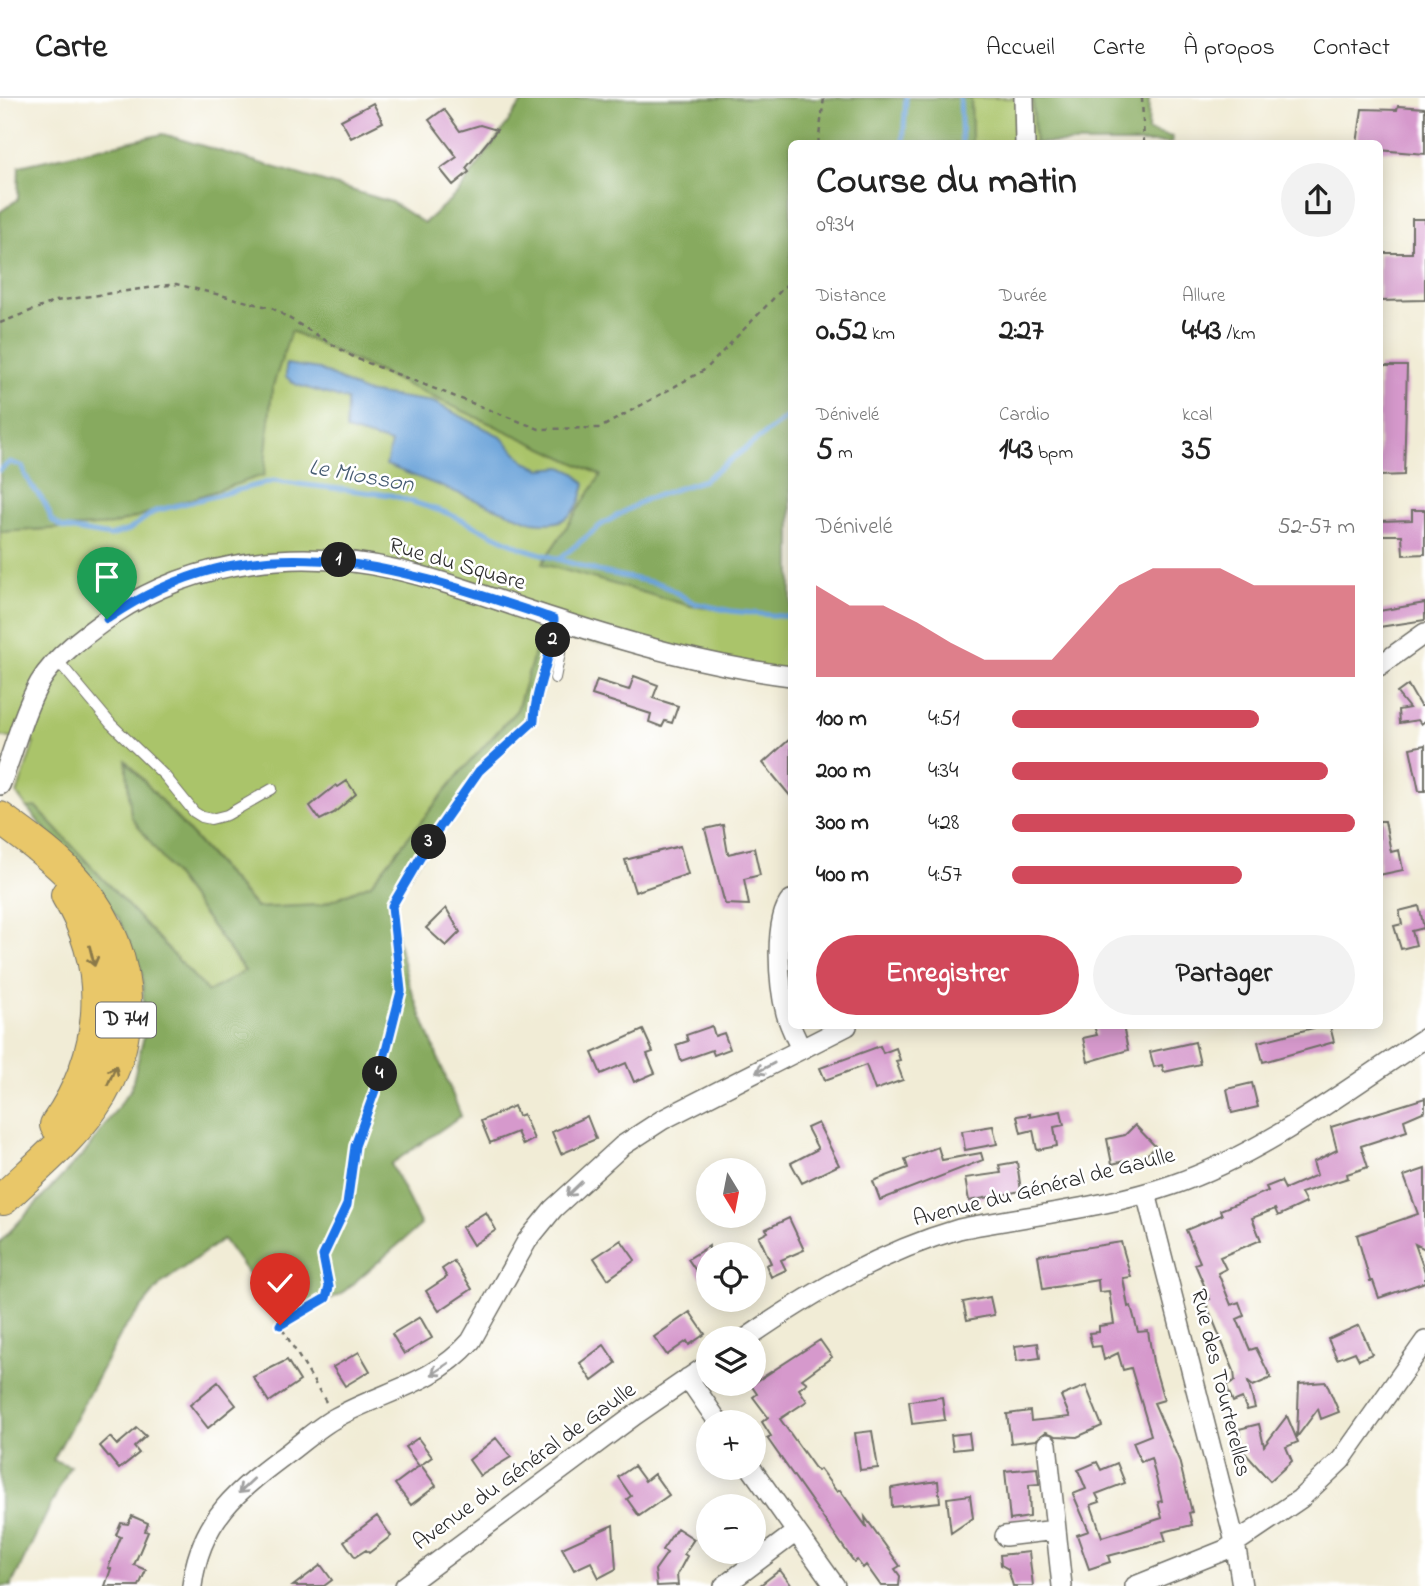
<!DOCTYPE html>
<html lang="fr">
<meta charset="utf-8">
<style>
:root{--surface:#fff;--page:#f2f2f2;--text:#222;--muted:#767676;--line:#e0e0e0;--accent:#d1495b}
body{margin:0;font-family:"Indie Flower",sans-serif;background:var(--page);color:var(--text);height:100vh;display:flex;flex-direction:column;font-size:26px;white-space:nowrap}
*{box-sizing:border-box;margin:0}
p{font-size:23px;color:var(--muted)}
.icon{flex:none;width:38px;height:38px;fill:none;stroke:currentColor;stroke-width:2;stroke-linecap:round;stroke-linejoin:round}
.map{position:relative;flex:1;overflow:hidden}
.side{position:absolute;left:788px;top:42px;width:595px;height:889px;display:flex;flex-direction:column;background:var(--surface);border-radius:10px;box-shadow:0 4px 18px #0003}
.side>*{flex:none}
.needle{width:46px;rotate:170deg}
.buttons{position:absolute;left:696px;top:1060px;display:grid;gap:14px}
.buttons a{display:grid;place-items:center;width:70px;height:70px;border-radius:50%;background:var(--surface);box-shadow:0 4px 18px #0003;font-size:35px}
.pin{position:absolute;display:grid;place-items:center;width:60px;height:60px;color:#fff;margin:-72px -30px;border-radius:50% 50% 50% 0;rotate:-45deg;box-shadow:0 0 7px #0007}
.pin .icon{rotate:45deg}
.km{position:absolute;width:35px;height:35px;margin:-18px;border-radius:50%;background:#222;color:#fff;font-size:19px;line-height:35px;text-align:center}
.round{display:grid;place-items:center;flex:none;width:74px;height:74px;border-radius:37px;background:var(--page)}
.summary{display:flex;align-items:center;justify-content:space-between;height:119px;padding:0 28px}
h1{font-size:38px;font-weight:700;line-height:52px}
.metrics{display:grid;grid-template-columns:repeat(3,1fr);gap:10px;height:119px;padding:7px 28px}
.metrics div{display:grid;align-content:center}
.metrics b{font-size:30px;font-weight:700}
.metrics small{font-size:19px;font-weight:400}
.metrics p{font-size:19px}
.chart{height:196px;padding:14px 28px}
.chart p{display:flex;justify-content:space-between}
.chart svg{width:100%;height:126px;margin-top:7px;fill:var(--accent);opacity:.7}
.primary-button{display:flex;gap:14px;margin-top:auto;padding:14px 28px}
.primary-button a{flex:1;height:80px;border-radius:42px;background:var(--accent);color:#fff;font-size:28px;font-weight:700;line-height:80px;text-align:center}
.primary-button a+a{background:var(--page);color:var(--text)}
ul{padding:0 28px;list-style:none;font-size:23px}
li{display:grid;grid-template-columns:112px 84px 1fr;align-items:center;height:52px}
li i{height:18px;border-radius:9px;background:var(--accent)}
header{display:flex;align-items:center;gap:42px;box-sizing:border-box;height:98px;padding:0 35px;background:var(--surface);border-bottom:2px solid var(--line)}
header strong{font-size:33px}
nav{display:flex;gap:38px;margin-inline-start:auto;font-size:24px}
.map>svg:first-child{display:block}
.green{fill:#aac46a;stroke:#6a784a;stroke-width:2}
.forest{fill:#87aa5e;stroke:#596a44;stroke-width:2}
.water{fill:#6ba3d9;stroke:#4b6782;stroke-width:2}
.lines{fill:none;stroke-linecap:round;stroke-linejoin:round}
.stream{stroke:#6ba3d9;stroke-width:5}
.building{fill:#d699cc}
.lane-casing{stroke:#706f67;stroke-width:12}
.street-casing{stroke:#706f67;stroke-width:22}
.primary-casing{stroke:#706f67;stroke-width:34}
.path{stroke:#706f67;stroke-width:2.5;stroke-dasharray:5 5;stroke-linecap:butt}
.lane{stroke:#fff;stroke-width:10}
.street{stroke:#fff;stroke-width:19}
.primary{stroke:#e9c769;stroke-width:32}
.oneway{stroke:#8a794a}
.oneway2{stroke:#a0a0a0}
.route-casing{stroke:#fff;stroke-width:14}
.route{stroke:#1a73e8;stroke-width:9}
.labels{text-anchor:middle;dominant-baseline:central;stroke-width:5;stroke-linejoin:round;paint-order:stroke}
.shield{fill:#fff;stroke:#6b6b6b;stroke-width:2}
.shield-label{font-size:21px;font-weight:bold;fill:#2b2b2b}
.street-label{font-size:23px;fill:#2b2b2b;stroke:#fff}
.water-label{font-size:24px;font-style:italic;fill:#455b71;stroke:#fff}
</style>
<header>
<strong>Carte</strong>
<nav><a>Accueil</a><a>Carte</a><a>À propos</a><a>Contact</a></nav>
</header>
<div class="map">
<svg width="1425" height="1488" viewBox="0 0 1425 1488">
<rect width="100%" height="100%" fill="#fff"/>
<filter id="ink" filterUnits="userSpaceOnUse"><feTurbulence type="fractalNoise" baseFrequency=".0143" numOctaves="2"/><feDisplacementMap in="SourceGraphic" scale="14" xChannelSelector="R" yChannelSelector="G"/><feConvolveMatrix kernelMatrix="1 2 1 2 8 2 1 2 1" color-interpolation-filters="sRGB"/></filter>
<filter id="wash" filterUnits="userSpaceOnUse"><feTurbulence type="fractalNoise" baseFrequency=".00686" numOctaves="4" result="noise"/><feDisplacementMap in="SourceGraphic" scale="28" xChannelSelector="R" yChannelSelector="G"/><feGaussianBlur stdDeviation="1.57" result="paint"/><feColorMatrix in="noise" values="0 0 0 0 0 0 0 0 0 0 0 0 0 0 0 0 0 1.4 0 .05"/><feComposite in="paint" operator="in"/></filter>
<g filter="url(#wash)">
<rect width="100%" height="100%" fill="#f1ecd6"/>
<path class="green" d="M971 0H1033L1035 45H972Z
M290 232 602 377 542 465 691 508 791 520V584L541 534 517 612 460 675 371 786 321 807 257 810 127 664 131 718 245 874 208 894 37 710H27L17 696 34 645 0 638V434L112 427 263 377 272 291Z"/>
<path class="forest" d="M525 0H971L972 45 791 46V520L691 508 542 466 601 377 291 233 272 291 264 377 112 427 0 434V114L18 101 19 68 163 36 391 104 424 125 459 94Z
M1033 0H1149L1148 33 1172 39V45H1035Z
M541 534 550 536 527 623 485 664 389 808 408 884 461 1018 391 1066 421 1127 341 1196 282 1223 223 1141 161 1186 123 1232 53 1362 70 1368 11 1488H0V1144L87 1052 131 991 145 934 142 874 119 821 27 710 36 709 208 894 245 873 131 718 126 663 256 810 321 807 371 786 460 675 517 612Z"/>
<path class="water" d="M286 266 319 271 364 294 433 304 500 338 525 364 541 371 562 369 575 375 585 386C578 418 564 429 532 424L386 367 391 345 346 332 347 302 297 287 286 279Z"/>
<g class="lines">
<path class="stream" d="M960 0 962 46
M903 46 906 0
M0 372 10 364 22 368C29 393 46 397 51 422L63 430 110 438 129 432 155 413 273 383 391 397 447 415 522 450 597 473 661 486 694 505 731 513 791 519
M559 461 601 427 646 401 704 382 791 316"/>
</g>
<g id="blocks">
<path class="building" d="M373 5 383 24 351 40 341 22Z
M1398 8 1425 10V56L1379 52V46H1357L1362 11 1397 12Z
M444 11 460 33 480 27 497 32 466 70 469 74 453 87 440 71 457 59 429 22Z
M1412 121H1425V202L1379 203V155H1412Z
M1379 268H1407L1404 377 1379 378Z
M1412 412H1425V456L1403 457 1402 437H1379V423L1412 422Z
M1425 505V522L1379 529V513Z
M634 578 658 587 653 600 678 608 672 625 665 623 662 629 649 624 651 616 592 597 597 582 629 592Z
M1408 587 1420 608H1425V623L1421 626 1418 622 1399 625 1398 612 1409 610 1397 595Z
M791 640V699L763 665Z
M1425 647V693H1419L1410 650Z
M347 683 356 696 334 715 320 722 310 708 336 687 338 689Z
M1379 723H1385L1391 754 1399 752 1403 772 1379 777Z
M723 727 728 756 754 750 760 777 744 781 749 807 725 806 705 731Z
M680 748 688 776 635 794 625 762Z
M1419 808 1424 830 1412 833 1416 847 1401 851 1394 828 1402 826 1399 813Z
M446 810 460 834 446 848 426 830Z
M712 928 715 938 724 935 730 951 714 957 712 952 681 963 676 947 688 943 686 937Z
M1094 928H1123L1128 952 1088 964 1083 940 1097 937Z
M1321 928H1330L1334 944 1263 964 1258 944Z
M643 932 653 954 647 956 655 975 634 984 626 965 601 976 592 955Z
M1195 944 1200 966 1164 974 1162 967 1154 969 1150 954Z
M880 948 883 955 896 950 900 962 896 963 903 982 875 992 866 967 825 982 820 970Z
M1252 985 1258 1009 1232 1015 1227 991Z
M1425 1000V1013L1404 1022 1407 1033 1361 1048 1368 1069 1347 1076 1348 1080 1301 1095 1306 1105 1278 1118 1275 1111 1252 1120 1261 1142 1220 1159 1226 1171 1218 1175 1231 1207 1239 1204 1244 1218 1237 1221 1250 1252 1256 1250 1271 1280 1253 1288 1248 1284 1255 1310 1247 1312 1242 1300 1233 1304 1226 1287 1235 1283 1234 1273 1205 1203 1210 1201 1195 1166 1200 1164 1186 1132 1222 1117 1220 1112 1268 1093 1266 1089 1281 1083 1285 1091 1317 1077 1313 1064 1337 1052 1331 1029Z
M514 1008 518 1018 523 1016 534 1041 523 1047 517 1034 490 1045 481 1023Z
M1061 1013 1064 1027 1054 1029 1057 1048 1037 1052 1033 1032 1021 1035 1017 1018 1030 1016V1019Z
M587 1018 596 1041 561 1056 552 1034Z
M818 1025 839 1067 802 1085 791 1065 818 1051 807 1030Z
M1135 1027 1156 1049 1145 1058 1112 1066 1107 1041 1125 1037Z
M993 1028 997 1046 965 1052 962 1033Z
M938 1049 942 1062 981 1055 983 1062 880 1102 873 1083 908 1070 905 1061Z
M1017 1064 1021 1093 969 1103 965 1080 1001 1075 999 1067Z
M1425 1071V1151L1415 1146 1425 1174V1184L1379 1200 1373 1183H1370L1357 1137 1418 1116 1404 1078Z
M486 1114 496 1132 473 1147 462 1129Z
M789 1120 804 1152 781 1162 786 1172 771 1179 766 1167 771 1165 759 1139 768 1134 766 1131Z
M621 1142 635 1162 608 1181 594 1160Z
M1121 1144 1131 1179 1123 1180 1128 1209 1131 1208 1138 1234 1148 1233 1153 1264 1164 1302 1154 1305 1179 1362 1192 1414 1189 1415 1192 1427 1163 1434 1166 1443 1108 1458 1110 1464 1089 1471 1077 1437 1089 1433 1073 1396 1086 1391 1078 1372 1097 1364 1101 1372 1117 1365 1125 1385 1096 1396 1100 1404 1091 1407 1102 1439 1162 1420 1158 1404 1162 1403 1151 1360 1141 1364 1133 1344 1151 1337 1131 1270 1123 1272 1118 1255 1104 1262 1101 1248 1092 1249 1089 1235 1099 1234V1228L1114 1226 1109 1193 1099 1194 1098 1182 1043 1191 1038 1157Z
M709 1148V1192L688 1161Z
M454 1163 472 1191 439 1213 426 1193 447 1179 442 1171Z
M990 1199 994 1217 967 1222 963 1204Z
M690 1214 705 1236 689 1247 687 1243 667 1257 654 1239Z
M420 1219 432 1240 404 1256 392 1236Z
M1359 1227 1372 1256 1359 1262 1355 1254 1337 1261 1328 1241Z
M820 1242 832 1259 802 1281 807 1285 799 1291 807 1303 780 1321 817 1373 820 1371 837 1394 840 1392 866 1428 865 1419 900 1468 895 1471 900 1478 899 1488H881L866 1467 863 1470 857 1462 854 1464 767 1340 771 1338 762 1324 768 1319 753 1299 757 1296 751 1287Z
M1038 1245 1040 1260 1017 1263 1015 1248Z
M604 1247 616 1265 592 1283 580 1265Z
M359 1254 370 1273 345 1288 333 1269Z
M287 1262 300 1283 269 1304 253 1279Z
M218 1284 236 1307 208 1330 190 1307Z
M1326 1284 1339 1314 1321 1321 1318 1311 1297 1339 1299 1286Z
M1086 1288 1102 1328 1077 1339 1056 1338 1046 1334 1036 1342 1011 1345 1007 1316 1030 1313 1031 1323 1070 1319 1061 1298Z
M942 1299 945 1322 912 1326 909 1303Z
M1287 1318 1298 1344 1286 1349 1292 1363 1270 1383 1244 1354 1239 1331 1259 1326 1264 1348Z
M137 1330 146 1338 134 1349 139 1355 119 1371 100 1348 110 1339 117 1347Z
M872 1333 878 1370 860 1372 855 1335Z
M969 1335 971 1350 953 1352 951 1337Z
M418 1340 432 1359 421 1367 436 1388 411 1407 395 1386 419 1368 405 1349Z
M496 1340 511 1359 480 1378 469 1362Z
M634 1368 645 1383 654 1376 669 1397 639 1418 627 1401 631 1398 618 1379Z
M1037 1370 1039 1386 1029 1387 1030 1419 1010 1422 1005 1373Z
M938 1383 940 1404 892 1409 891 1390Z
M970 1397 973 1420 951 1435 947 1400Z
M132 1418 148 1425 145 1433 148 1434 134 1467 146 1472 139 1488H105L111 1471 108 1470 121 1439 116 1437 121 1425 128 1426Z
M377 1418 391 1438 369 1455 366 1452 355 1459 344 1443Z
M613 1427 616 1471 599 1480 591 1464 574 1472 562 1450Z
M677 1430 694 1441 684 1456 687 1458 677 1477 678 1487 657 1488 655 1472 667 1455 662 1452Z
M1029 1454 1033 1488H1013L1008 1471 1001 1467 1000 1457Z
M321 1467 332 1482 324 1488H293Z
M780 1472 792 1488H759Z"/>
</g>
</g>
<g filter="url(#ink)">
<use href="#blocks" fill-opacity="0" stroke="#706f67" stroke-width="2"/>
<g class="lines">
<defs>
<path id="lane" d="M58 563 111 626 165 678 194 714 202 719 211 721 227 717 272 691
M555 580 566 525"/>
<path id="street" d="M1024 0 1025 46
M1379 568 1425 535
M0 687C14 653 22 616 40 584 56 557 89 534 114 516 197 460 302 450 398 472 451 484 503 505 555 521 632 546 710 568 791 578
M791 802C773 822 779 889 786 915 789 927 796 940 801 951
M1146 1095 1235 1444 1242 1488
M745 1241C813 1194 880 1154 959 1131 1029 1117 1105 1110 1172 1087 1265 1055 1344 993 1425 940
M688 1280 719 1325
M1047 1346 1062 1488
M751 1370 835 1488
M1005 1438 1056 1432
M192 1488C200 1421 238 1392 289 1354 305 1342 320 1328 337 1319 386 1292 432 1287 471 1243L527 1143 553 1111 622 1048 662 1022 847 928
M405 1488 635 1317 709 1266
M724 1488 796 1434
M1135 1488 1225 1452 1300 1401 1341 1362 1425 1243"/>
<path id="primary" d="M0 720C24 738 49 755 70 777 132 842 145 935 92 1010 68 1044 33 1072 3 1101
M56 1027C105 957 113 872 67 797"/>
</defs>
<use href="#lane" class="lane-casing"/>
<use href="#street" class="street-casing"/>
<use href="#primary" class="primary-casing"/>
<path class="path" d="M1142 0 1144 46
M818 46 824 0
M0 225 56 203 176 186 272 210 355 260 539 331 600 330 706 271 791 182
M326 1304 280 1227 326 1200 329 1190 323 1159 347 1107 355 1048 378 984 401 893 392 808 430 743 479 673 534 623V607L542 582"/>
<use href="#lane" class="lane"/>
<use href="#street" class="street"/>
<use href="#primary" class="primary"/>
</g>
<defs><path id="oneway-shaft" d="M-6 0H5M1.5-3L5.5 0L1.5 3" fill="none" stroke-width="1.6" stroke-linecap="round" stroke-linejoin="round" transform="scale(1.75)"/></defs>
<g class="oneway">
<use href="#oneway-shaft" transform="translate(92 858) rotate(76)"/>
<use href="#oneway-shaft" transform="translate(112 977) rotate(-66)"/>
</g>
<g class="oneway2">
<use href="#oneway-shaft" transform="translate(765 970) rotate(152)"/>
<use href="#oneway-shaft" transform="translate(574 1091) rotate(136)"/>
<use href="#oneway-shaft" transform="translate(440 1271) rotate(146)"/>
<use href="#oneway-shaft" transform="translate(246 1388) rotate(137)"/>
</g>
</g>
<g class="lines" filter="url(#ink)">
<defs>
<path id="route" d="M107 521C257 418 397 469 554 521 554 556 535 588 534 623L479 673 430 743 392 808 401 893 378 984 355 1048 347 1107 323 1158 329 1189 326 1200 280 1227"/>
</defs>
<use href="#route" class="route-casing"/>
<use href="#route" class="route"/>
</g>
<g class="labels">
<rect class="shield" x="96" y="904.5" width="60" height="35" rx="5"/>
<g class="shield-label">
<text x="126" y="922">D 741</text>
</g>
<g class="street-label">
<text transform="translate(457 467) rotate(16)">Rue du Square</text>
<text transform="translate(1044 1090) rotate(-14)">Avenue du Général de Gaulle</text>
<text transform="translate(1220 1285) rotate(76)">Rue des Tourterelles</text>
<text transform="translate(525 1369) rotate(-36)">Avenue du Général de Gaulle</text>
</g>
<g class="water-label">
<text transform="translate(361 379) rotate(10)">Le Miosson</text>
</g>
</g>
</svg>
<div class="buttons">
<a><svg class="needle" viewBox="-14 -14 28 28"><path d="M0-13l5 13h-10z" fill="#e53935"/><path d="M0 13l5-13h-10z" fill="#767676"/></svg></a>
<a><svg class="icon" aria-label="locate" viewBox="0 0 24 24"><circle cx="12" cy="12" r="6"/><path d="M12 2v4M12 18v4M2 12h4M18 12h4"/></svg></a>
<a><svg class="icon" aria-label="layers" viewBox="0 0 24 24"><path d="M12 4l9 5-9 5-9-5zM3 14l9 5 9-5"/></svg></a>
<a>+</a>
<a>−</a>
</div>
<div class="pin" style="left:107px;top:521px;background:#1e9e55"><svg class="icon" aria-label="arrive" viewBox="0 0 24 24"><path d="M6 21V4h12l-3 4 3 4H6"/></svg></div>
<div class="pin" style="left:280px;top:1227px;background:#d93025"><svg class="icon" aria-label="check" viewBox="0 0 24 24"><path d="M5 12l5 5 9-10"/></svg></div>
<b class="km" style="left:339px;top:462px">1</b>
<b class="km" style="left:553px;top:542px">2</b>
<b class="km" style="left:429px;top:744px">3</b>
<b class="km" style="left:380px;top:976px">4</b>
<section class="side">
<div class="summary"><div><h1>Course du matin</h1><p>09:34</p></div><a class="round"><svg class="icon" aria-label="share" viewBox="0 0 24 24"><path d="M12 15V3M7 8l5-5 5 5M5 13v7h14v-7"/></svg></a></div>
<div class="metrics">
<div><p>Distance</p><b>0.52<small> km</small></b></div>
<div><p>Durée</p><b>2:27</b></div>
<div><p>Allure</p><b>4:43<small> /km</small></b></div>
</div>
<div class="metrics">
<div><p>Dénivelé</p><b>5<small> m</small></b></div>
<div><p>Cardio</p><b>143<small> bpm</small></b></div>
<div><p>kcal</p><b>35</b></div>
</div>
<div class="chart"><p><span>Dénivelé</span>52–57 m</p>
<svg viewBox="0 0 160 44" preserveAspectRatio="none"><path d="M0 44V12L10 19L20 19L30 25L40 32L50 38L60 38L70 38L80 25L90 12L100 6L110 6L120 6L130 12L140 12L150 12L160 12V44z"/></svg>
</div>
<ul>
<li><b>100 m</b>4:51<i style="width:72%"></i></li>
<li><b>200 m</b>4:34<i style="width:92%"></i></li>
<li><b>300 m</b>4:28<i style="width:100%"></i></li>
<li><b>400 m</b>4:57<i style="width:67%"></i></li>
</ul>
<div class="primary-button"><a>Enregistrer</a><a>Partager</a></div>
</section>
</div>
